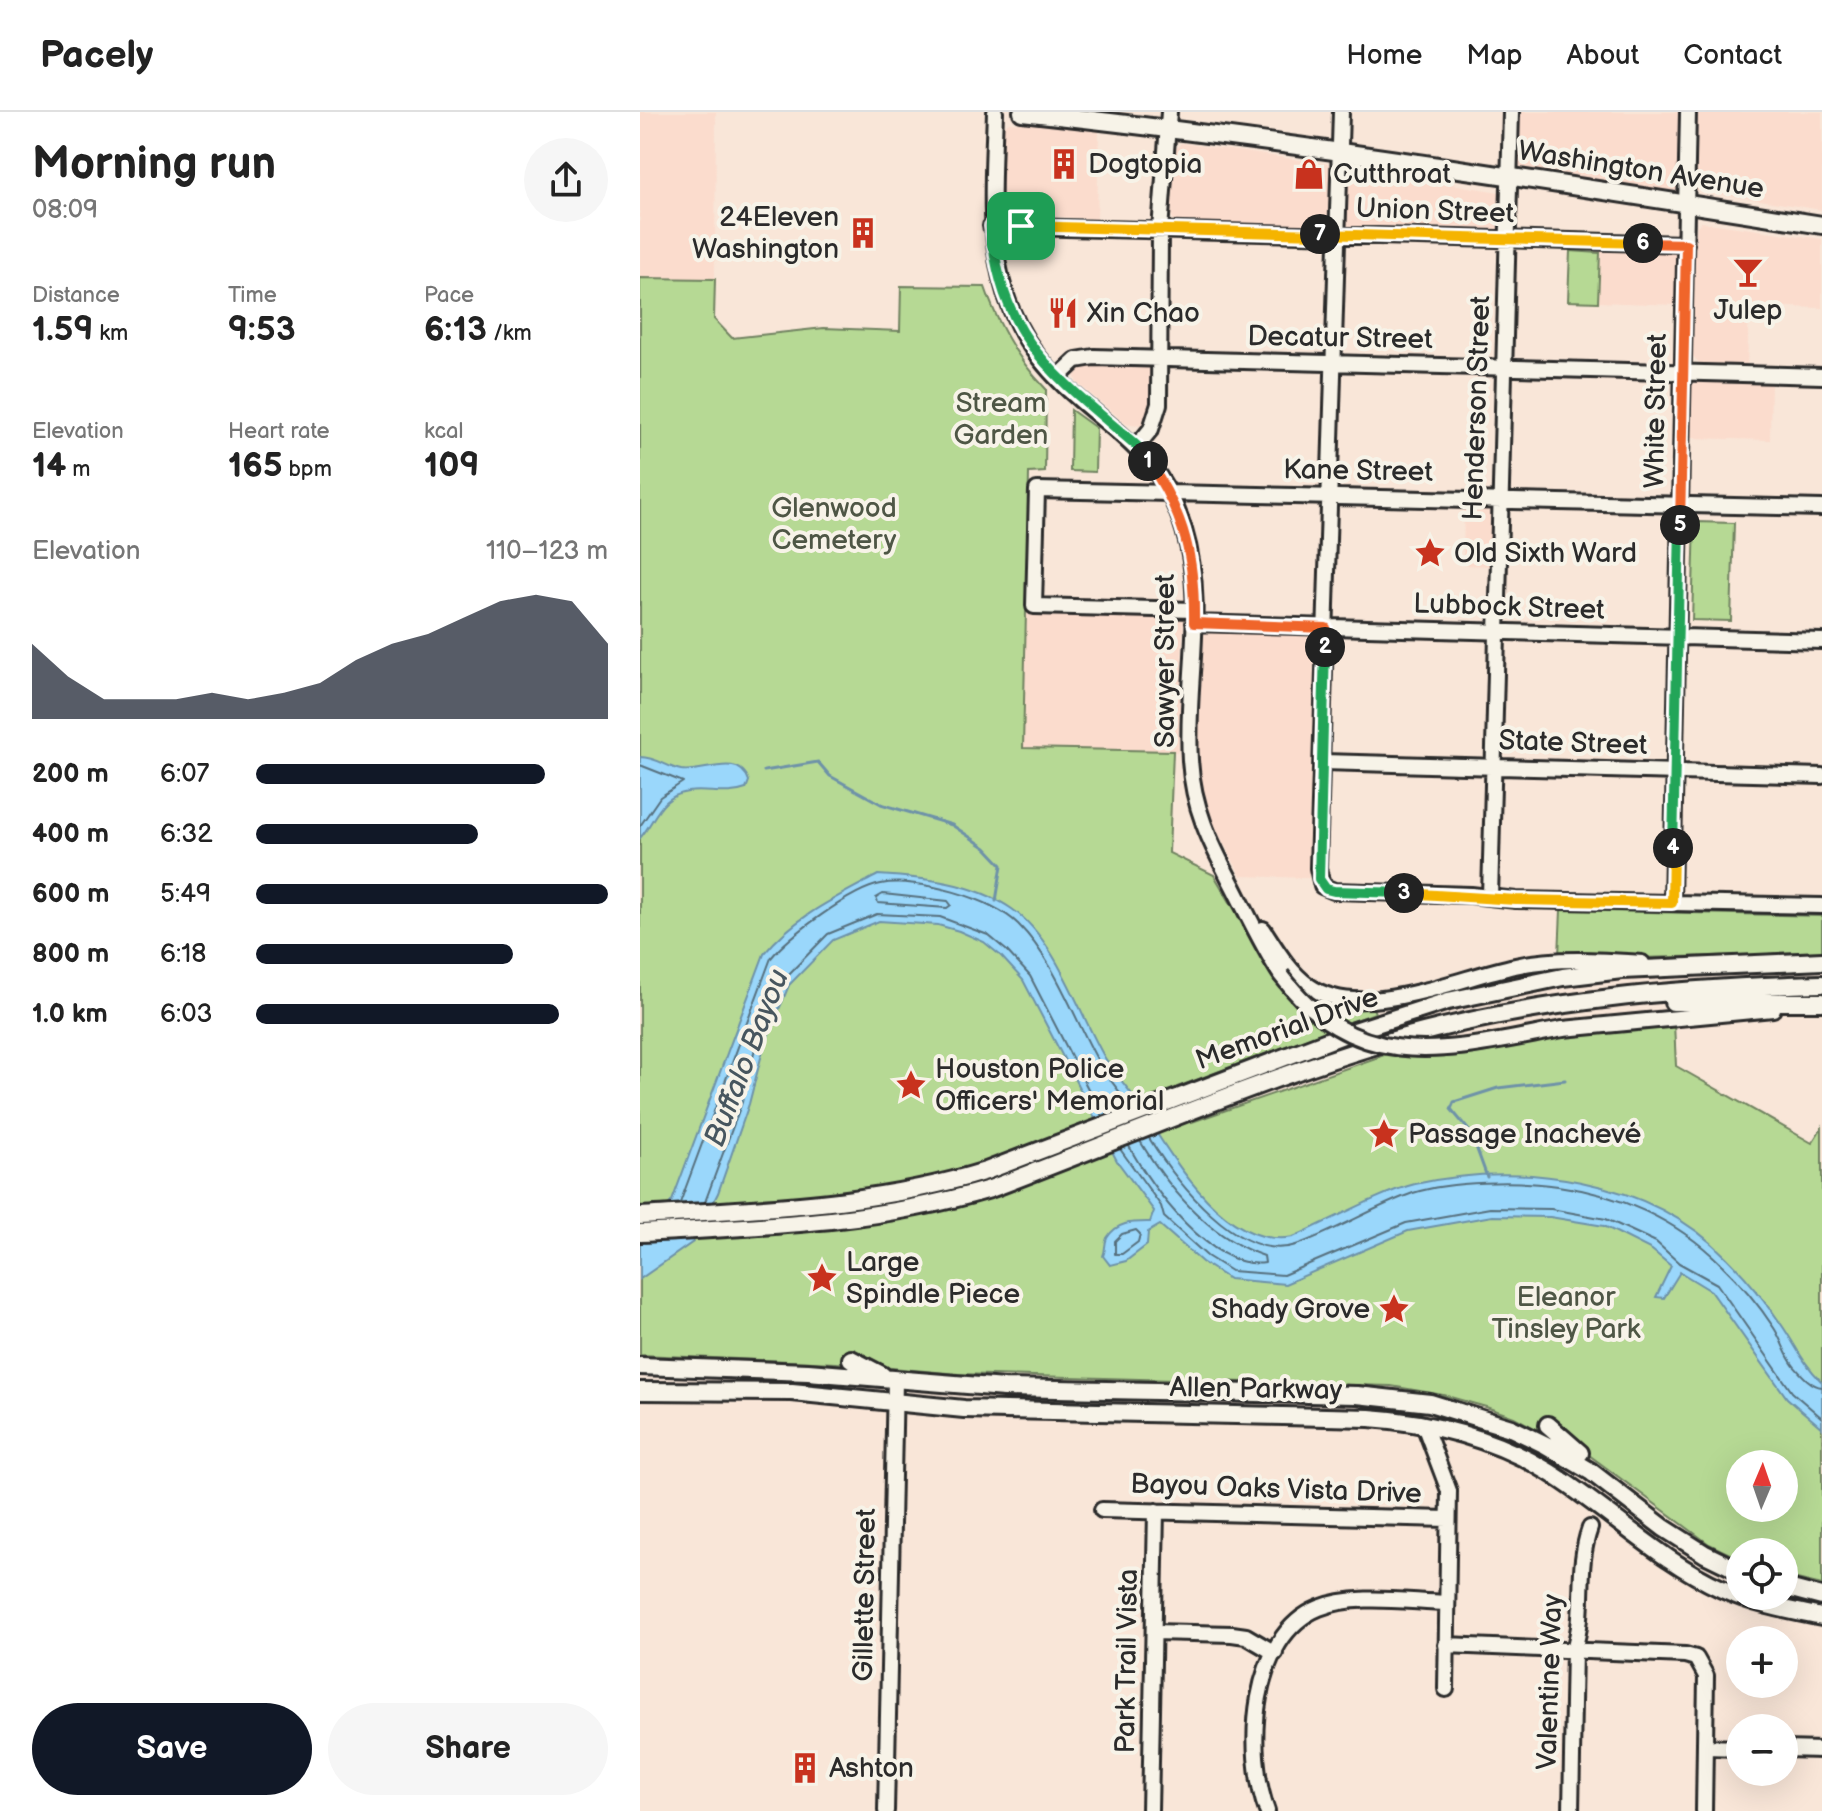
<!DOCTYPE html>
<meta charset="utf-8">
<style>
:root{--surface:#fff;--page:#f6f6f6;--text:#222;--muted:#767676;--line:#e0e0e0;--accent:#111827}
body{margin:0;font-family:"Balsamiq Sans",sans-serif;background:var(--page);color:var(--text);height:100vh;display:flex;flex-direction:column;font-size:30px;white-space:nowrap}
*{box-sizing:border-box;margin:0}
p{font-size:26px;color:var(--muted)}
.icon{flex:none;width:44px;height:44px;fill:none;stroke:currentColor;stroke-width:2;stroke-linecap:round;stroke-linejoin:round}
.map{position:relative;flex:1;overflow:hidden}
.drawer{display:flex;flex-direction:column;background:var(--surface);width:640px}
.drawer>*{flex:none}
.needle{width:52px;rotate:2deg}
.buttons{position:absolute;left:1086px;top:1338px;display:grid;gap:16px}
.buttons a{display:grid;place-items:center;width:72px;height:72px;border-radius:50%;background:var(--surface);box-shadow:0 8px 32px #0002;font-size:40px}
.pin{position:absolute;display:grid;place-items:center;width:68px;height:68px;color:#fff;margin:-34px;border-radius:16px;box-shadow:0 4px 12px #0006}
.km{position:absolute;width:40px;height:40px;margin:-20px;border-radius:50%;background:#222;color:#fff;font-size:22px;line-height:40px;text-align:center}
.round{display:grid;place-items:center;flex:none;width:84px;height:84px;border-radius:42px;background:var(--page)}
.overview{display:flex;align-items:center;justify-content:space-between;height:136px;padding:0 32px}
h1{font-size:44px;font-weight:700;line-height:60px}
.metrics{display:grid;grid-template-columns:repeat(3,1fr);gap:12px;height:136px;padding:8px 32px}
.metrics div{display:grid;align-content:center}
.metrics b{font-size:34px;font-weight:700}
.metrics small{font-size:22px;font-weight:400}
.metrics p{font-size:22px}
.chart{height:224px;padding:16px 32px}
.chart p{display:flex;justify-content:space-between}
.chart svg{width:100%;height:144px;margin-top:8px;fill:var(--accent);opacity:.7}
.button{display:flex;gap:16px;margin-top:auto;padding:16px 32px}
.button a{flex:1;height:92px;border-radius:48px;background:var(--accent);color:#fff;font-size:32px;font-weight:700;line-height:92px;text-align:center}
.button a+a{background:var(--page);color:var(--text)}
ul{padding:0 32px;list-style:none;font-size:26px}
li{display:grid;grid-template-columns:128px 96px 1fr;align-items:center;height:60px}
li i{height:20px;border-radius:10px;background:var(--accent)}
header{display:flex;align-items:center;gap:48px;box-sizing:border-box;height:112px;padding:0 40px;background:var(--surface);border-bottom:2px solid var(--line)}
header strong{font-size:38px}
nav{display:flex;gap:44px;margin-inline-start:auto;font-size:28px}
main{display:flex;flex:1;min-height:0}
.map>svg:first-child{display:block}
.built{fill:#fbdccd}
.green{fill:#b6d994;stroke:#708260;stroke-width:2;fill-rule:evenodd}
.water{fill:#9ad7fb;stroke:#6e92a8;stroke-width:2}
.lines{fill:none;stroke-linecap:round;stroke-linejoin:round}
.shore{stroke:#57707e;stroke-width:2}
.stream{stroke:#6e92a8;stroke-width:3}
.minor-casing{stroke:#2b2b2b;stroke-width:20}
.major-casing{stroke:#2b2b2b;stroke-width:22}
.minor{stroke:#f7f3e8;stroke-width:14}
.major{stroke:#f7f3e8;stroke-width:16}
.minor-bridge-casing{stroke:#2b2b2b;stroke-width:20;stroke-linecap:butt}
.minor-bridge{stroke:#f7f3e8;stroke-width:14}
.split-1-casing{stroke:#fff;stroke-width:16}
.split-2-casing{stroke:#fff;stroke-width:16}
.split-3-casing{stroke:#fff;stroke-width:16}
.split-4-casing{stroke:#fff;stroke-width:16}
.split-5-casing{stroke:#fff;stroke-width:16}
.split-6-casing{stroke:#fff;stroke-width:16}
.split-7-casing{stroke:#fff;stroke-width:16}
.split-8-casing{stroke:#fff;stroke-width:16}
.split-1{stroke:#22a559;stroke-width:10}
.split-2{stroke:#f0652b;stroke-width:10}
.split-3{stroke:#22a559;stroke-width:10}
.split-4{stroke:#f5b400;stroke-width:10}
.split-5{stroke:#22a559;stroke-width:10}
.split-6{stroke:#f0652b;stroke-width:10}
.split-7{stroke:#f5b400;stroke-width:10}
.split-8{stroke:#f5b400;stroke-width:10}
.labels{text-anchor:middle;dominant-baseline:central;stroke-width:8;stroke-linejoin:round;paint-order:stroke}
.poi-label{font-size:28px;fill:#2b2b2b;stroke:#f7f3e8;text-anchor:start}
.street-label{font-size:28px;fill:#2b2b2b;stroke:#f7f3e8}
.park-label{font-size:28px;fill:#4e5645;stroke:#f7f3e8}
.water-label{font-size:30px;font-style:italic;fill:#47565f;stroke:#f7f3e8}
</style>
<header>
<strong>Pacely</strong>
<nav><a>Home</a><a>Map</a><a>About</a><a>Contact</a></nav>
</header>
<main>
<section class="drawer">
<div class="overview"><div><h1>Morning run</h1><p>08:09</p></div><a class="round"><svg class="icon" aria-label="share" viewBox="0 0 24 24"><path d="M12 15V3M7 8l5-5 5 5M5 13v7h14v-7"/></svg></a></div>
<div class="metrics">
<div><p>Distance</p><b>1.59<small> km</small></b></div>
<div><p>Time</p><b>9:53</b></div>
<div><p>Pace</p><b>6:13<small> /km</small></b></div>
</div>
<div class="metrics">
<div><p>Elevation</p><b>14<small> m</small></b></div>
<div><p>Heart rate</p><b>165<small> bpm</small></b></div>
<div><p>kcal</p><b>109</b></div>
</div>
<div class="chart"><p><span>Elevation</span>110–123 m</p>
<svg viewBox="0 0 160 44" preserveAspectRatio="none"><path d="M0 44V21L10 31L20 38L30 38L40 38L50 36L60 38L70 36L80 33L90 26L100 21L110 18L120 13L130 8L140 6L150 8L160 21V44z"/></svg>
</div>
<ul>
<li><b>200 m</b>6:07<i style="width:82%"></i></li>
<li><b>400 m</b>6:32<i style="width:63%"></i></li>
<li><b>600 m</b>5:49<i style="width:100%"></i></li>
<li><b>800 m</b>6:18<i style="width:73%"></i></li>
<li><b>1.0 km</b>6:03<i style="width:86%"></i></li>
</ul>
<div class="button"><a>Save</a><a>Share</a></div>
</section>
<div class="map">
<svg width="1182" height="1699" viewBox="0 0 1182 1699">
<rect width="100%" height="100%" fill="#f9e6d8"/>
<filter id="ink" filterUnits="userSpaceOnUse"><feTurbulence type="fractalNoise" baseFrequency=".0125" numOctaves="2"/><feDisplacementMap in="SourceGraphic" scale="16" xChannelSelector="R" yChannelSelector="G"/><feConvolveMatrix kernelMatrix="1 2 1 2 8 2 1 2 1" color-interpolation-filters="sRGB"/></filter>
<g filter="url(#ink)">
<path class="built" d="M0 0H76L75 167 0 166Z
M875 0H1043L1042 85 874 59Z
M1054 0H1182V98L1051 77Z
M369 10 459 17 457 107 364 102 361 95 362 16Z
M541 31 688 52 693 58 689 111 681 117 536 112 531 103 536 37Z
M708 55 859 80 858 120 704 118Z
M1061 110 1182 127V196L1109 194 1107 257 1064 256 1053 244 1055 139 1057 114Z
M960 136 1038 139 1036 193 958 190Z
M442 252H505L512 257 513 273 506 310 501 314 486 311 437 271 434 262Z
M1058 266H1131L1130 328 1051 326 1052 274Z
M824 393 851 399V454L823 453Z
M386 497 544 502 538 640 382 636Z
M563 520 677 523 669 766 601 764 569 703 561 676 558 640Z"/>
<path class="green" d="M930 139 960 141 958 190 928 189Z
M0 166 75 167 74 207 92 226 184 216 260 219 261 174 345 175C358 213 378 248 406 277L405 360 389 361 383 636 533 639 529 741 574 763 639 873 656 870C678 890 703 901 733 896L735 901 537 975 552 1010 747 942C808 954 864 935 923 925 960 919 997 917 1034 911L1036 954 1172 1031 1182 1015V1473L1144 1464V1440H1100V1447L1069 1432 934 1332 915 1327 874 1305 846 1295 803 1283 751 1274 318 1262 196 1251 0 1243ZM1100 1352H1144V1396H1100Z
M431 298 456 316 455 360 430 359Z
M1055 410 1094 411 1091 509 1052 508Z
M921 798 1182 804V841L999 846 919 844Z"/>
<path class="water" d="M0 645C16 645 27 655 41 658 62 662 99 639 109 669L106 677C80 687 49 669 26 690 15 700 10 715 0 726Z
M238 763C284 766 333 770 372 797 416 827 439 901 465 946 473 960 485 972 494 985 526 1035 582 1139 653 1125 688 1110 739 1081 775 1072 880 1049 1009 1065 1087 1146 1107 1166 1125 1188 1141 1212 1157 1235 1161 1249 1182 1270V1316L1147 1286 1071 1179 1040 1160 1024 1186 1016 1185 1031 1154 1012 1138 964 1114 910 1105 852 1104 768 1119 645 1172 589 1167 562 1150 520 1113 508 1120 507 1133 486 1149 470 1153 463 1144C466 1138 464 1132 467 1126 477 1109 494 1110 510 1110L514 1099 477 1049 383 868 361 844 344 830 319 819 298 813 239 809 193 828 149 873 124 934 109 992 78 1081 53 1130 0 1167V1126L32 1089 124 842C154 805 197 785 238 763Z"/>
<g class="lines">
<path class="shore" d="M0 653 43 670 20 685 0 714
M243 782 308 789 311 793 307 796 238 791 236 786Z
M509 1026C535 1068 599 1152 656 1133 697 1119 733 1095 773 1081 810 1069 880 1068 918 1074 978 1082 1037 1108 1080 1151 1100 1170 1119 1193 1134 1216 1142 1228 1145 1243 1154 1254 1161 1262 1171 1274 1182 1275
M489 1034C511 1076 572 1159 625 1151L624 1144C570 1126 529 1077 500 1029
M480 1037 521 1094 524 1105 567 1144 591 1159 643 1163 766 1111 850 1096 911 1097 966 1107 1016 1130 1039 1151 1077 1172 1152 1280 1182 1306
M65 1090 102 990 116 932 142 869 188 822 237 802 300 805 348 823 366 838 390 864 462 1004
M40 1091 131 846C149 824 212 777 241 772 277 765 352 786 378 812 415 849 433 904 458 949 466 965 480 978 489 994
M496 1118 500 1122 498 1130 482 1142H475V1129L482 1122Z"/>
<path class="stream" d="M124 659 178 650 190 664 241 692 312 713 346 736 362 753 356 789
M847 1065 831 1021 811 997 814 990 858 976 925 968"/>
<defs>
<path id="minor" d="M355 0C351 118 341 204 440 288 489 330 524 352 544 418 567 493 545 571 550 648 553 696 570 730 592 772 608 803 622 834 641 863
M701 0 678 756 682 774 694 779 831 783 876 788 1182 794
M351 114 1046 132
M417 266 436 248 454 245 1182 264
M497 334 511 317 519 292 520 118 529 0
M554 498 394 494 397 378 1182 396
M554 511 1182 529
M683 650 1182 664
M850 785 871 0
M1032 791 1048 0
M623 817C636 837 649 860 669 874 721 911 816 866 875 854 916 845 960 848 1002 851
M923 917 1133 897
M784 1313 809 1379 806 1577
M462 1398 808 1407
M514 1520 592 1522 606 1524 635 1541
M806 1533 1045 1543 1056 1546 1066 1564 1064 1699
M1065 1635 1100 1636
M1144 1637 1182 1638
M246 1699 255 1268
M510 1699 516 1399
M627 1699C605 1640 610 1524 679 1496 716 1481 767 1490 807 1491
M931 1699 934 1537C947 1497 935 1458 950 1416"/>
<path id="major" d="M382 0C650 29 916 71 1182 113
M1033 890H1182
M0 1104C118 1096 233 1094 346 1059L708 921 808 889 923 865 982 858 1182 849
M0 1121C122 1114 232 1112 350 1077 486 1026 621 966 761 926 897 888 1041 876 1182 872
M211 1247 242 1263
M0 1254 168 1260 364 1276 717 1283 790 1291 871 1316 906 1333 950 1359 1024 1416 1065 1442 1100 1459
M0 1279 152 1280 324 1297 729 1306C791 1310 856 1327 909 1360 969 1397 1018 1448 1082 1477 1114 1492 1148 1498 1182 1505
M908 1313 940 1341
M1144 1475 1182 1485"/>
</defs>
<use href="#minor" class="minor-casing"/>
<use href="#major" class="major-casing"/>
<use href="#minor" class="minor"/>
<use href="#major" class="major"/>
<defs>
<path id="minor-bridge" d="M641 863C719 967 813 937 923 917"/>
</defs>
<use href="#minor-bridge" class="minor-bridge-casing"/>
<use href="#minor-bridge" class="minor-bridge"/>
</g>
</g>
<g class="lines" filter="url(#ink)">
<defs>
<path id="split-1" d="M381 114H351C362 231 415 263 497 334L508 349"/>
<path id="split-2" d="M508 349C545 403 555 447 554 511L686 516 685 535"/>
<path id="split-3" d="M685 535 679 767 686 777 694 779 764 781"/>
<path id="split-4" d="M764 781 876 788 1032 791 1033 736"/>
<path id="split-5" d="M1033 736 1040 413"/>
<path id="split-6" d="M1003 131 1046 132 1040 413"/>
<path id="split-7" d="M680 122 1003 131"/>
<path id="split-8" d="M381 114 680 122"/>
</defs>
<use href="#split-1" class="split-1-casing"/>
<use href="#split-2" class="split-2-casing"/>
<use href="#split-3" class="split-3-casing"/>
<use href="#split-4" class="split-4-casing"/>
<use href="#split-5" class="split-5-casing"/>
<use href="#split-6" class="split-6-casing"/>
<use href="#split-7" class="split-7-casing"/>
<use href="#split-8" class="split-8-casing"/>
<use href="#split-1" class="split-1"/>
<use href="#split-2" class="split-2"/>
<use href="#split-3" class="split-3"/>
<use href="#split-4" class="split-4"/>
<use href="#split-5" class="split-5"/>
<use href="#split-6" class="split-6"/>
<use href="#split-7" class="split-7"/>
<use href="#split-8" class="split-8"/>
</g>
<defs>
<symbol id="building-bare" viewBox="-9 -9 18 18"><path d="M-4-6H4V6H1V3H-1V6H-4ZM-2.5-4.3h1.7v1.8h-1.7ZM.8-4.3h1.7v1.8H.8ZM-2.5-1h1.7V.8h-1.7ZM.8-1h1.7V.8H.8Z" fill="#c8321e" stroke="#f7f3e8" stroke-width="2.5" paint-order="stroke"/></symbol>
<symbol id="shop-bare" viewBox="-9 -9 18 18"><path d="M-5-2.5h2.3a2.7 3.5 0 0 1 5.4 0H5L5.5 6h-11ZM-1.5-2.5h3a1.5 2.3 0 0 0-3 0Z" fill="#c8321e" stroke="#f7f3e8" stroke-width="2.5" paint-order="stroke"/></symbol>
<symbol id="bar-bare" viewBox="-9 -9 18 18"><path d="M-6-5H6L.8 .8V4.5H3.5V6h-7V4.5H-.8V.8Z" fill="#c8321e" stroke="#f7f3e8" stroke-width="2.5" paint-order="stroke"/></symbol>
<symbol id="restaurant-bare" viewBox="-9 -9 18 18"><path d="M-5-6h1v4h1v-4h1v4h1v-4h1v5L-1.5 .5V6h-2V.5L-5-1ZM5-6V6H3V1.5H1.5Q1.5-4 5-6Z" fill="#c8321e" stroke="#f7f3e8" stroke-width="2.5" paint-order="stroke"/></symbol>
<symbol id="sight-bare" viewBox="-9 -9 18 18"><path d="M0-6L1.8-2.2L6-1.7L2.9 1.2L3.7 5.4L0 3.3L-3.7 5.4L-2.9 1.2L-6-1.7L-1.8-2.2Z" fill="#c8321e" stroke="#f7f3e8" stroke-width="2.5" paint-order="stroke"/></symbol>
</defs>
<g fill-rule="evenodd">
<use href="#building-bare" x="402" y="30" width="44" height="44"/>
<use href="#shop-bare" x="647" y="40" width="44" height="44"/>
<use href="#building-bare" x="201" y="99" width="44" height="44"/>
<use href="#bar-bare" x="1086" y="138" width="44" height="44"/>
<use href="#restaurant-bare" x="401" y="179" width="44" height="44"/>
<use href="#sight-bare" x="768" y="419" width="44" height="44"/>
<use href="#sight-bare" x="249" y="951" width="44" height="44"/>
<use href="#sight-bare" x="722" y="1000" width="44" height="44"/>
<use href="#sight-bare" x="160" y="1144" width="44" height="44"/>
<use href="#sight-bare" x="732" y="1175" width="44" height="44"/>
<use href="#building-bare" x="143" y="1634" width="44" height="44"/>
</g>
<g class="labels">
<g class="poi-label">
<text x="448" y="52">Dogtopia</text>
<text x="693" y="62">Cutthroat</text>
<text x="199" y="105" text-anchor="end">24Eleven<tspan x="199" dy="32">Washington</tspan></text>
<text x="1108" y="198" text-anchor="middle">Julep</text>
<text x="447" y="201">Xin Chao</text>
<text x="814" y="441">Old Sixth Ward</text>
<text x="295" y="957">Houston Police<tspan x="295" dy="32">Officers' Memorial</tspan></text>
<text x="768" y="1022">Passage Inachevé</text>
<text x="206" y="1150">Large<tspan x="206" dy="32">Spindle Piece</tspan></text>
<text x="730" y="1197" text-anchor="end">Shady Grove</text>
<text x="189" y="1656">Ashton</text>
</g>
<g class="street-label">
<text transform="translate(1001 58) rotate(9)">Washington Avenue</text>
<text transform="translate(795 99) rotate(2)">Union Street</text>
<text transform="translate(700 226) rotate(1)">Decatur Street</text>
<text transform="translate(837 296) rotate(-88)">Henderson Street</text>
<text transform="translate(1016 299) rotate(-89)">White Street</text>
<text transform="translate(718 359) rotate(1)">Kane Street</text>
<text transform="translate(869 495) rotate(2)">Lubbock Street</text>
<text transform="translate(525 549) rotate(-90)">Sawyer Street</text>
<text transform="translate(933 631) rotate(2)">State Street</text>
<text transform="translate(647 917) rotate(-20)">Memorial Drive</text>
<text transform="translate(616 1277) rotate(1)">Allen Parkway</text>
<text transform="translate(636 1377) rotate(2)">Bayou Oaks Vista Drive</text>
<text transform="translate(225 1483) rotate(-89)">Gillette Street</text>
<text transform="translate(487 1549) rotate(-89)">Park Trail Vista</text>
<text transform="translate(910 1570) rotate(-88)">Valentine Way</text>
</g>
<g class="park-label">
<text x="361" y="291">Stream<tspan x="361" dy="32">Garden</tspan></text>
<text x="194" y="396">Glenwood<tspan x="194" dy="32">Cemetery</tspan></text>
<text x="926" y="1185">Eleanor<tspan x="926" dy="32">Tinsley Park</tspan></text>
</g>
<g class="water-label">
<text transform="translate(107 946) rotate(-69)">Buffalo Bayou</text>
</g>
</g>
</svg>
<div class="buttons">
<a><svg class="needle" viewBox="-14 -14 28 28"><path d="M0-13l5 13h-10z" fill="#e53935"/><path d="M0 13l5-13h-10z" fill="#767676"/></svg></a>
<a><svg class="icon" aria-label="locate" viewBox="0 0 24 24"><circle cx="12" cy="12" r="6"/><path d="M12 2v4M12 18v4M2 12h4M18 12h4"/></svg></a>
<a>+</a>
<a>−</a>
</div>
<div class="pin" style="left:381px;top:114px;background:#1e9e55"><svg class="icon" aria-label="arrive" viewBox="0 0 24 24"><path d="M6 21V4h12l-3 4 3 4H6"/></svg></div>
<b class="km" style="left:508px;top:349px">1</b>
<b class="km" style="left:685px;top:535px">2</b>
<b class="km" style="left:764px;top:781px">3</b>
<b class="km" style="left:1033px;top:736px">4</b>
<b class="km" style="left:1040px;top:413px">5</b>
<b class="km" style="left:1003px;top:131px">6</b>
<b class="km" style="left:680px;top:122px">7</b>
</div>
</main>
